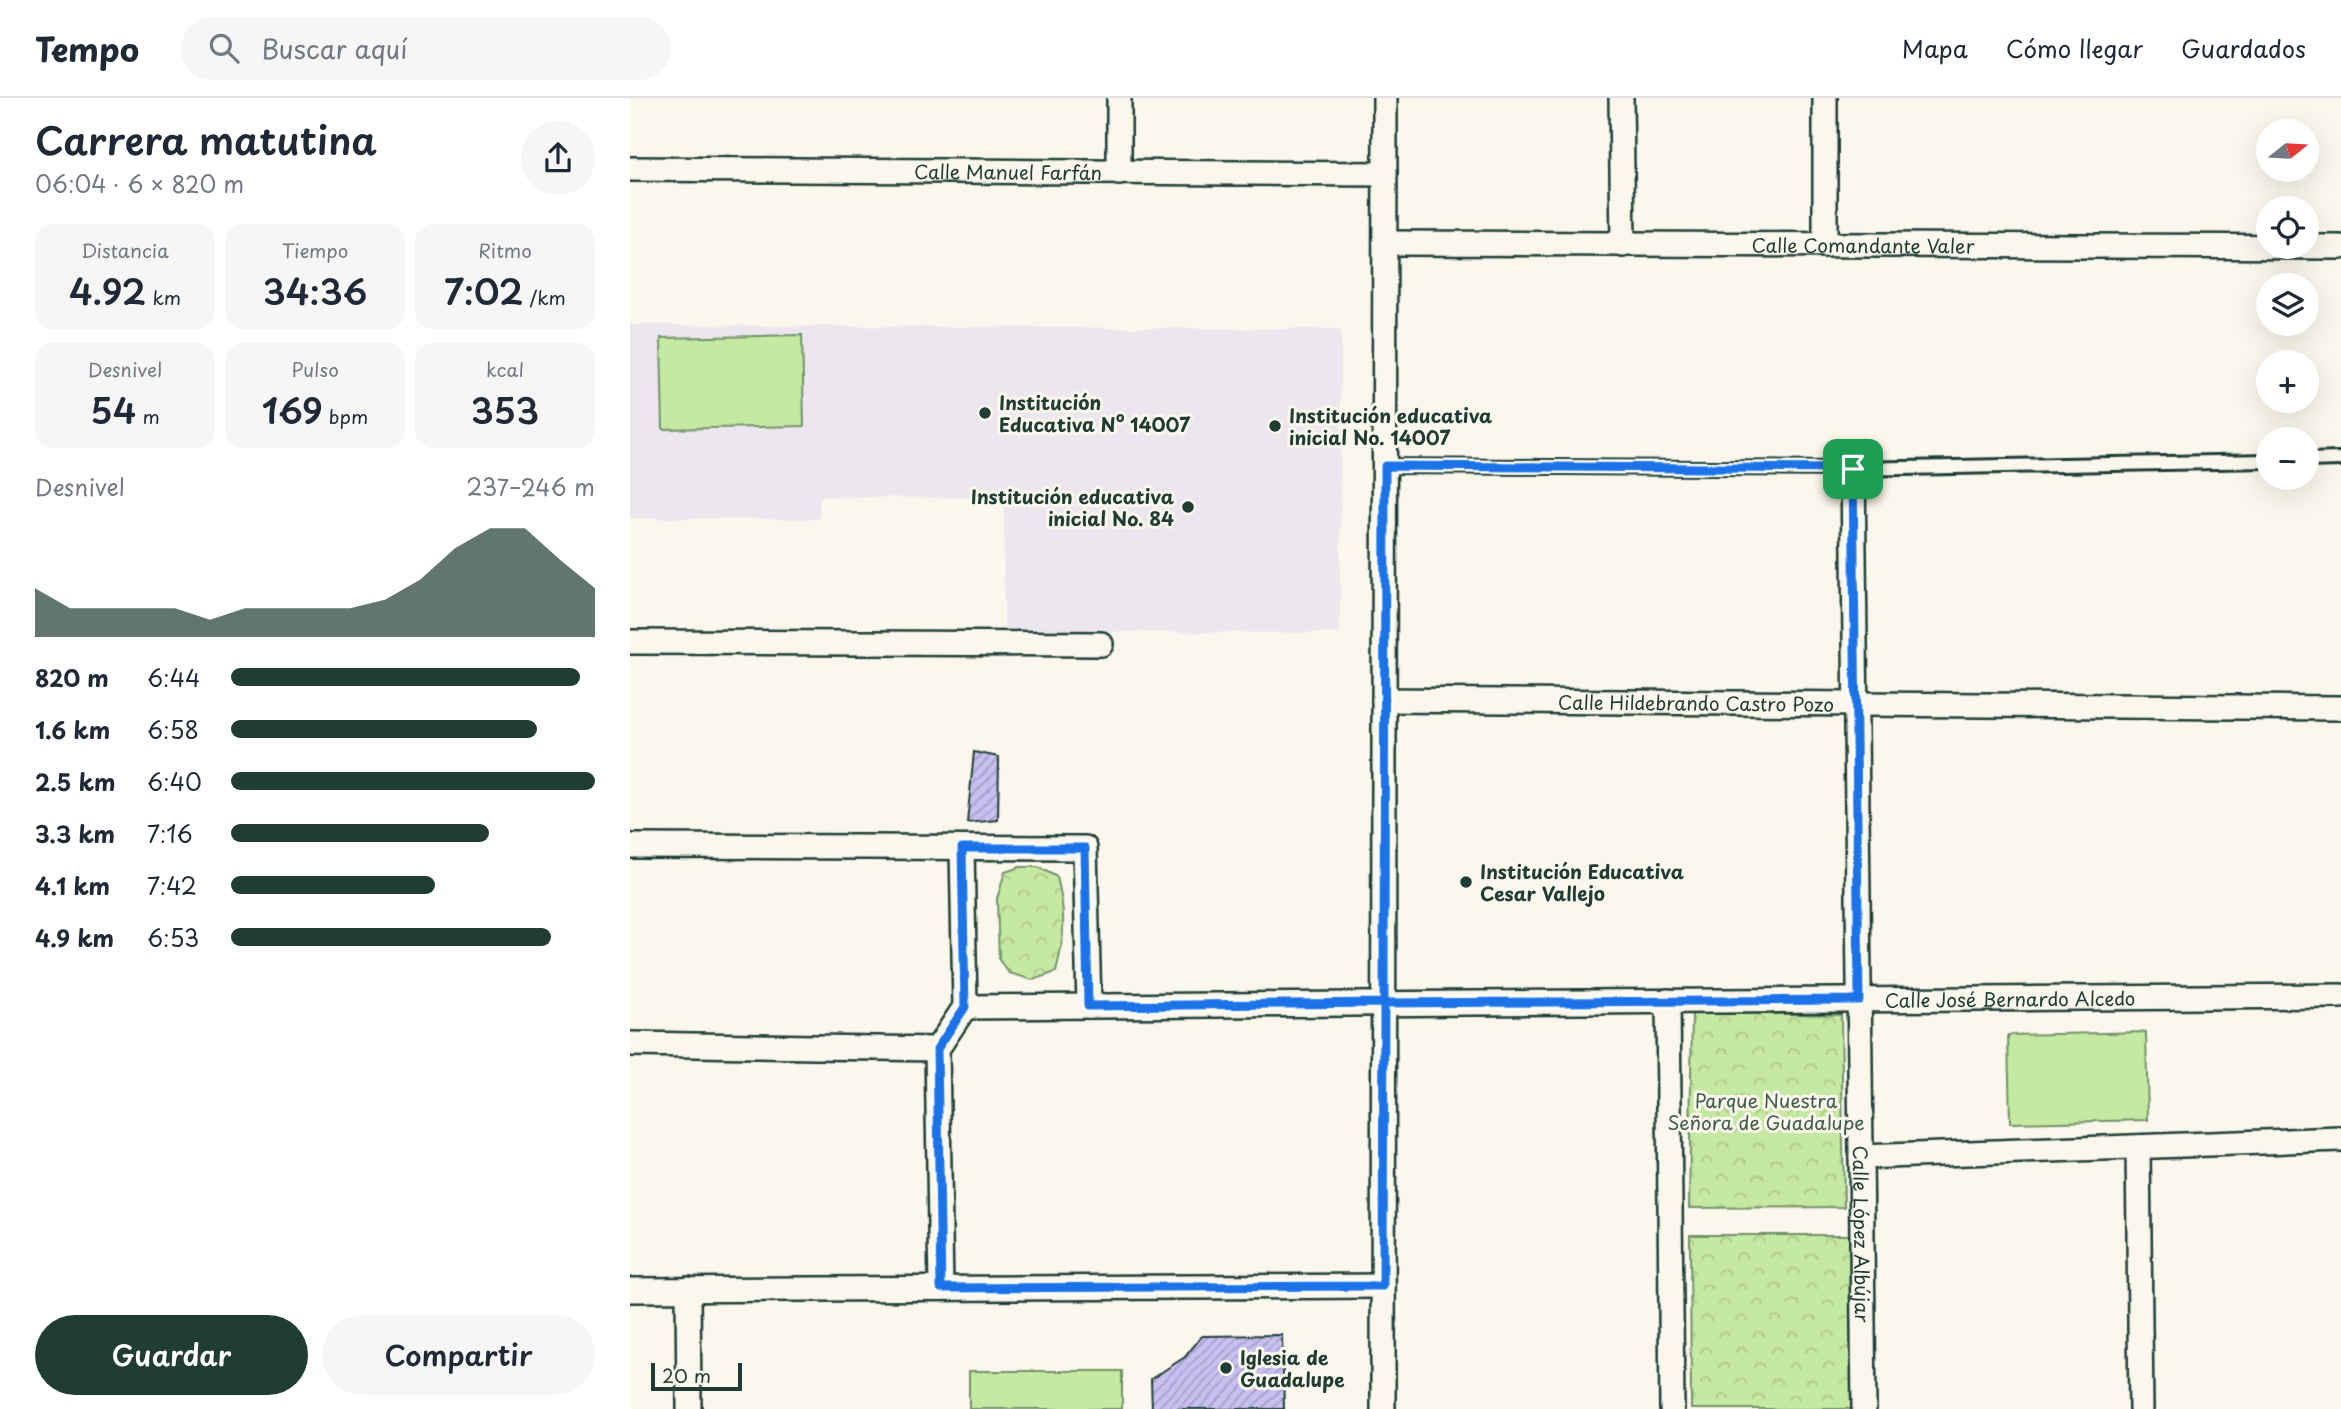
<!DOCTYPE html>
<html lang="es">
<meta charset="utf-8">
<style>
:root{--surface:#fff;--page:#f6f6f7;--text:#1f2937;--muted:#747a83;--line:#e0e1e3;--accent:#1f3d34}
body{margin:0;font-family:"Playpen Sans",sans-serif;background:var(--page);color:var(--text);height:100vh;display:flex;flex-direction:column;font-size:26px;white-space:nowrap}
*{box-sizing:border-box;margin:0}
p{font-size:23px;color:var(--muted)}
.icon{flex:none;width:38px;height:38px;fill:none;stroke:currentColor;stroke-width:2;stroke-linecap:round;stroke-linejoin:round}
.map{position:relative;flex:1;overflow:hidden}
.panel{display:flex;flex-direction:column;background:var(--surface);width:630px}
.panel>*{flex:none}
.needle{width:46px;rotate:72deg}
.tools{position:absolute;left:1626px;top:21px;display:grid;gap:14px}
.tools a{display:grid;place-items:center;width:63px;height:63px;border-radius:50%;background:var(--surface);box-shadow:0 7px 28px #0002;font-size:35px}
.scale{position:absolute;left:21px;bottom:18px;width:91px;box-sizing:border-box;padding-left:7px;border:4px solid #1f3d34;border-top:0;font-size:19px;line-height:24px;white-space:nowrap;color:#1f3d34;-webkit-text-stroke:5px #fbf7ec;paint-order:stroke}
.pin{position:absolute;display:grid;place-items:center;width:60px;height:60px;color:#fff;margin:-30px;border-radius:14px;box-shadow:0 4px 10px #0006}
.round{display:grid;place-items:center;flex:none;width:74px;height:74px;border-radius:37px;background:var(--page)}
.head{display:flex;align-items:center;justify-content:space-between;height:119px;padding:0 35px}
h1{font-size:38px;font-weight:600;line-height:52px}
.stats{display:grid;grid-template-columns:repeat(3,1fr);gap:10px;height:119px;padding:7px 35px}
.stats div{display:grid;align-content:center;border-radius:18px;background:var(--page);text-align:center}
.stats b{font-size:35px;font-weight:600}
.stats small{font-size:19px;font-weight:400}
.stats p{font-size:19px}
.chart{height:196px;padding:14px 35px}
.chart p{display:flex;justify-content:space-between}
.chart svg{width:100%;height:126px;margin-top:7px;fill:var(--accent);opacity:.7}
.button{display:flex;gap:14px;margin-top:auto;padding:14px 35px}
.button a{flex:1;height:80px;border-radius:42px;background:var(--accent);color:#fff;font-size:28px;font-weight:600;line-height:80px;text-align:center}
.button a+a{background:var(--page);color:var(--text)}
ul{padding:0 35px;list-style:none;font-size:23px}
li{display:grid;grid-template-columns:112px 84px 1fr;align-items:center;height:52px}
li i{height:18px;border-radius:9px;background:var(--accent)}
header{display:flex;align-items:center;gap:42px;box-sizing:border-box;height:98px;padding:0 35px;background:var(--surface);border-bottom:2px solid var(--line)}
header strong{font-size:33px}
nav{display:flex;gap:38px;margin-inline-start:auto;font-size:24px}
.search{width:490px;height:63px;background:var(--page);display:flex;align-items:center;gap:18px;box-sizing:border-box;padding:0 24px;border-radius:38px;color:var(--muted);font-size:26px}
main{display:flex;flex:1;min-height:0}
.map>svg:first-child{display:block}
.built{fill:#ece6ee}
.park{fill:url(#park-crowns);stroke:#72926b;stroke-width:2}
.garden{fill:#c5e8a2;stroke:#72926b;stroke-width:2}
.building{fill:url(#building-hatch);stroke:#1f3d34;stroke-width:2}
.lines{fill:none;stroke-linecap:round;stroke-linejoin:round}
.lane-casing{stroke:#1f3d34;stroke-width:18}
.street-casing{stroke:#1f3d34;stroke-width:28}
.lane{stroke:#fbf7ec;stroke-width:12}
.street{stroke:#fbf7ec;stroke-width:23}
.route-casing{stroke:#fff;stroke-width:14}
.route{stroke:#1a73e8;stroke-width:9}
.poi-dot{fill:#1f3d34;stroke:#fbf7ec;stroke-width:2.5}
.labels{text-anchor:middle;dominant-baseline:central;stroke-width:6;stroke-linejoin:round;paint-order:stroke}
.street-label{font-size:19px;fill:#1f3d34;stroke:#fbf7ec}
.poi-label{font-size:19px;font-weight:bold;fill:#1f3d34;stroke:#fbf7ec;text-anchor:start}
.park-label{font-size:19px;fill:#405f4a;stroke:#fbf7ec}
</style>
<header>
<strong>Tempo</strong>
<div class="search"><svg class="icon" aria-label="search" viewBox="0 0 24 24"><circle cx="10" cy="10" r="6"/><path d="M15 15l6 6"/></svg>Buscar aquí</div>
<nav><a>Mapa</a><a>Cómo llegar</a><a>Guardados</a></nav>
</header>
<main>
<section class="panel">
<div class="head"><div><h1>Carrera matutina</h1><p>06:04 · 6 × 820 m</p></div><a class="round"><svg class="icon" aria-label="share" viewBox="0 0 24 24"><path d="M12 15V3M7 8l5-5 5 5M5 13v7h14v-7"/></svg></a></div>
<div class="stats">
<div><p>Distancia</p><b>4.92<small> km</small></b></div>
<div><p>Tiempo</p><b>34:36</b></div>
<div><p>Ritmo</p><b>7:02<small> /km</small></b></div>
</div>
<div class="stats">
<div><p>Desnivel</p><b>54<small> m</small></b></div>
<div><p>Pulso</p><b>169<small> bpm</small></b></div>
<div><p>kcal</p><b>353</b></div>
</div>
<div class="chart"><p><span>Desnivel</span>237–246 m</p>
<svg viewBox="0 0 160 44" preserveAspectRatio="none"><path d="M0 44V27L10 34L20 34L30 34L40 34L50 38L60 34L70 34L80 34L90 34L100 31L110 24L120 13L130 6L140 6L150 17L160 27V44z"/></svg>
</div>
<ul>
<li><b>820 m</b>6:44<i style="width:96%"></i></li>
<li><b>1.6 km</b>6:58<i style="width:84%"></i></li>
<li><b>2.5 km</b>6:40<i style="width:100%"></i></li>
<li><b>3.3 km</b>7:16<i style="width:71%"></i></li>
<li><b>4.1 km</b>7:42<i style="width:56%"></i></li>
<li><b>4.9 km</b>6:53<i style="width:88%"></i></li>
</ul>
<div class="button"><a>Guardar</a><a>Compartir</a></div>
</section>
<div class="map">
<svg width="1711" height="1311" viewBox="0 0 1711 1311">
<defs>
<pattern id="park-crowns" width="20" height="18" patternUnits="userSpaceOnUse" patternTransform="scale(1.75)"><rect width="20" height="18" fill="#c5e8a2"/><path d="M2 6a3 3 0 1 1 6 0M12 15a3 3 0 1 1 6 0" fill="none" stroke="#a9c88c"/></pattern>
<pattern id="building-hatch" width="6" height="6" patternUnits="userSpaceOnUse" patternTransform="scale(1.75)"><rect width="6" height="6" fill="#c9c0f2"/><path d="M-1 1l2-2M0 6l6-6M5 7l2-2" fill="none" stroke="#a39dc5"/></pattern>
</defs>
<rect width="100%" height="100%" fill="#fbf7ec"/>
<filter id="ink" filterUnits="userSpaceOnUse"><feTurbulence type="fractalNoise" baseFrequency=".0143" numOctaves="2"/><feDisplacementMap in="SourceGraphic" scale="14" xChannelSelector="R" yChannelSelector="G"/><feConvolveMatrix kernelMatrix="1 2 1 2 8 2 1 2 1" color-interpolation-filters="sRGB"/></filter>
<g filter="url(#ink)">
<path class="built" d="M0 227 711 231 710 535 374 533V400L190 399 189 421 0 420Z"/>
<path class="park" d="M390 769H408L427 779C436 816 435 837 426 874L403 882 379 875 369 862 367 801 375 774Z
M1062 914 1211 917 1214 1109 1059 1110Z
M1060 1137H1224L1225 1311H1061Z"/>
<path class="garden" d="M172 237 174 328 33 331 31 240Z
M1516 934 1518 1022 1380 1025 1378 937Z
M339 1273H492V1311H339Z"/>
<path class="building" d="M344 654 369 659 368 722 337 725Z
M652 1237 654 1311H522L521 1281 555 1259 572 1238Z"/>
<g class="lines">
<defs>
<path id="lane" d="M1676 362 1711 361
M755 368 1223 371 1638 363"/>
<g id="street">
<path d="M489 0V75"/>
<path d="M991 0 993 147"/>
<path d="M1195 0V147"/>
<path id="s1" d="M0 71 755 76"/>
<path id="s2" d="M755 145 1711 149"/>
<path id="s3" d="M1223 371 1234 1311"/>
<path d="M0 544 471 546"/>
<path id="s4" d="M754 602 1711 610"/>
<path d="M0 748 455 750 459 908"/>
<path d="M1038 903 1042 1311"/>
<path id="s5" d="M335 909 1711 898"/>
<path d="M0 946 307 951"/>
<path d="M1508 1049 1511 1311"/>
<path d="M1231 1059 1711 1041"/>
<path d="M311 1190 307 951 335 909 332 750"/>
<path d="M58 1191 59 1311"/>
<path d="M0 1192 753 1188"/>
<path d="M753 1311 755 0"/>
</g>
</defs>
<use href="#lane" class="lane-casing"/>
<use href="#street" class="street-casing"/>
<use href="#lane" class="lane"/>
<use href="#street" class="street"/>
</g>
</g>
<g class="lines" filter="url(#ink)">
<defs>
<path id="route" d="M1223 371 755 368 754 905 458 908 455 750H332L335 909 307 951 311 1190 753 1188 754 905 1229 902 1223 371"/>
</defs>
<use href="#route" class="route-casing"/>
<use href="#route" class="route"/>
</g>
<g class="poi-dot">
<circle cx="355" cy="315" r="7"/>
<circle cx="645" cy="328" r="7"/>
<circle cx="558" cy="409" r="7"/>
<circle cx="836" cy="784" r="7"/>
<circle cx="596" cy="1270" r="7"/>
</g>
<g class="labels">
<g class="street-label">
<text stroke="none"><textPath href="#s1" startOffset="378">Calle Manuel Farfán</textPath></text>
<text stroke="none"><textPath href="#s2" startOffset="478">Calle Comandante Valer</textPath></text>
<text stroke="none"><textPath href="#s4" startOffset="312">Calle Hildebrando Castro Pozo</textPath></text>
<text stroke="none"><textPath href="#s5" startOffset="1045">Calle José Bernardo Alcedo</textPath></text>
<text stroke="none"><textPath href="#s3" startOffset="765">Calle López Albújar</textPath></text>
</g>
<g class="poi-label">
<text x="369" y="304">Institución<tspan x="369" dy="22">Educativa Nº 14007</tspan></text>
<text x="659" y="317">Institución educativa<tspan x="659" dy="22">inicial No. 14007</tspan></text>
<text x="544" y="398" text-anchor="end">Institución educativa<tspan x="544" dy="22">inicial No. 84</tspan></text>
<text x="850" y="773">Institución Educativa<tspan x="850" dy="22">Cesar Vallejo</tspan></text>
<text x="610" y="1259">Iglesia de<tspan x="610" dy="22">Guadalupe</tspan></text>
</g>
<g class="park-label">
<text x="1136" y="1002">Parque Nuestra<tspan x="1136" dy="22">Señora de Guadalupe</tspan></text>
</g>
</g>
</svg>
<div class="tools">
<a><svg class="needle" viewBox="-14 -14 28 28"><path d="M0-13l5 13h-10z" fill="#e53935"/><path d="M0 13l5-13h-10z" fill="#747a83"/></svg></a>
<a><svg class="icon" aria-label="locate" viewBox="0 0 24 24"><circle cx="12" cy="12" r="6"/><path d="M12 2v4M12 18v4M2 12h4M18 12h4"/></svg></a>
<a><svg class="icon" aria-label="layers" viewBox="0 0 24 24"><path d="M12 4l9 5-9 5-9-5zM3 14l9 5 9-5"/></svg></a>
<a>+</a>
<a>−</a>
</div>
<div class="scale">20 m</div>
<div class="pin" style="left:1223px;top:371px;background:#1e9e55"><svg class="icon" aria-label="arrive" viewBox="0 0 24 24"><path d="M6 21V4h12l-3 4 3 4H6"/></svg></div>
</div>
</main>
